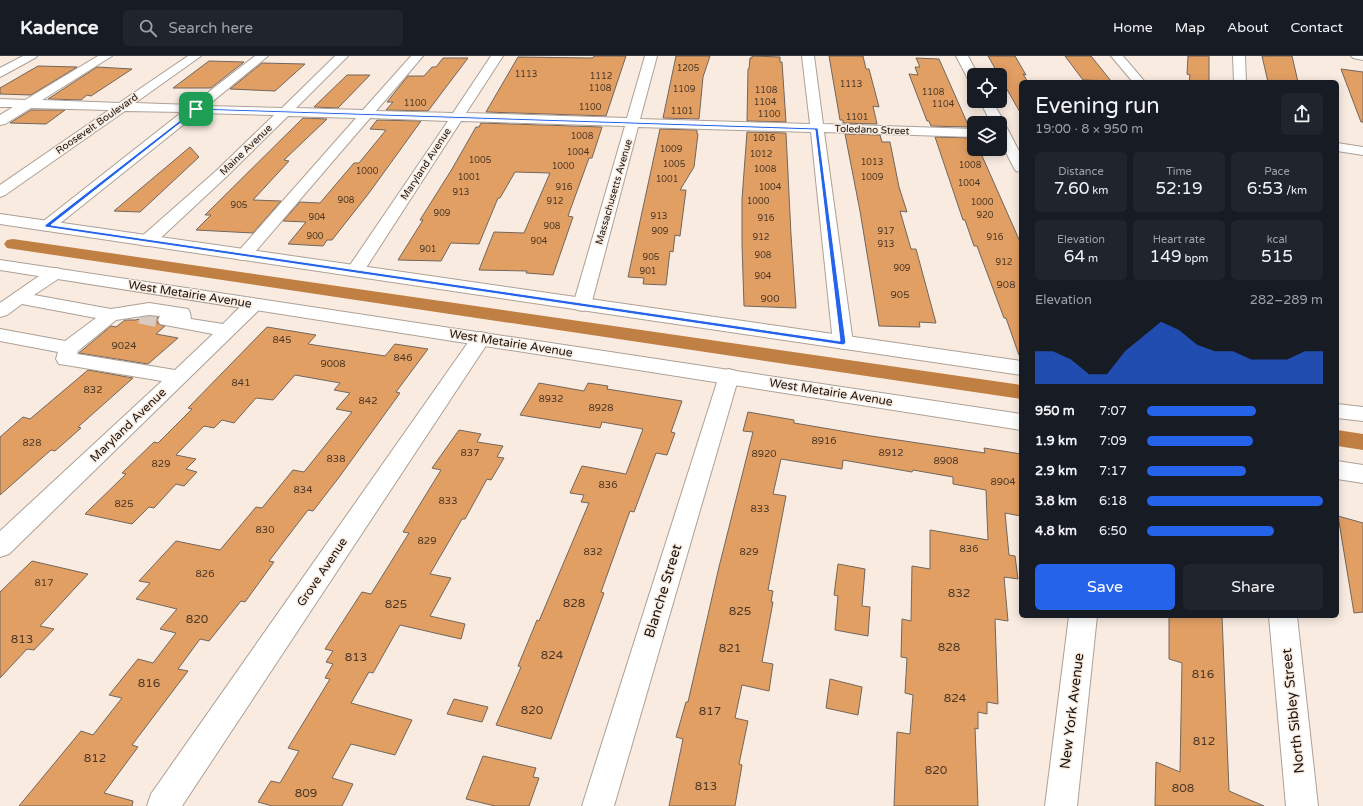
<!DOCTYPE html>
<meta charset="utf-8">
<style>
:root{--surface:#171b24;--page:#20242c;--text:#f1f3f6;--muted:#9ea1a6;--line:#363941;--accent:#2563eb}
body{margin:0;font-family:"Varela Round",sans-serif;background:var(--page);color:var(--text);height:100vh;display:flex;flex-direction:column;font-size:15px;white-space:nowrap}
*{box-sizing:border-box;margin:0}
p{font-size:13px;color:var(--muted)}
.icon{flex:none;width:22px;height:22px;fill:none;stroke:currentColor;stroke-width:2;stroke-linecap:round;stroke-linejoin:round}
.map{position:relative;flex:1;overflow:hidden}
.sheet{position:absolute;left:1019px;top:24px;width:320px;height:538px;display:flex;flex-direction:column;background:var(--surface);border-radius:6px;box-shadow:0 2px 10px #0003}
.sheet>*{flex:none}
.tools{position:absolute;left:967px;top:12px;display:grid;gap:8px}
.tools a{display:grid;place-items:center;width:40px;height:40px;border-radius:6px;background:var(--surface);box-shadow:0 2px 10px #0003;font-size:20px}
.pin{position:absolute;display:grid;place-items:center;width:34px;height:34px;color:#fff;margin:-17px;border-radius:8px;box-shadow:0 2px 6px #0006}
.round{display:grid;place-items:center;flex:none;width:42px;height:42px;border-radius:6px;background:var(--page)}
.summary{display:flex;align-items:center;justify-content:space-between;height:68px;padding:0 16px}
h1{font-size:22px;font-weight:600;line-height:30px}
.metrics{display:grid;grid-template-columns:repeat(3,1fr);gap:6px;height:68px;padding:4px 16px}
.metrics div{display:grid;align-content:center;border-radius:6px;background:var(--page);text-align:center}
.metrics b{font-size:17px;font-weight:600}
.metrics small{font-size:11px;font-weight:400}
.metrics p{font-size:11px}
.chart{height:112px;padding:8px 16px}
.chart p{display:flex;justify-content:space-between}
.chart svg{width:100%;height:72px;margin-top:4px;fill:var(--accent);opacity:.7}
.cta{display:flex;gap:8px;margin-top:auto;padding:8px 16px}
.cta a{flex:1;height:46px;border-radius:6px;background:var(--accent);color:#fff;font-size:16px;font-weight:600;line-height:46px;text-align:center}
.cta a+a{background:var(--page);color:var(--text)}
ul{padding:0 16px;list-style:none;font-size:13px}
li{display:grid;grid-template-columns:64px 48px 1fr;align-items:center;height:30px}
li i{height:10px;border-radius:5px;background:var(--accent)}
header{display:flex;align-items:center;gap:24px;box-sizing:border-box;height:56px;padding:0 20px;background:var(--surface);border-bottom:1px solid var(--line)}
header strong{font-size:19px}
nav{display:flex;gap:22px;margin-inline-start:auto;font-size:14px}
.search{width:280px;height:36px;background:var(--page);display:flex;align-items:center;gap:10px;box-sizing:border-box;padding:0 14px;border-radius:6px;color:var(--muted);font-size:15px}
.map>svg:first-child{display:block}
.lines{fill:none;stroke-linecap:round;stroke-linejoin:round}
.canal{fill:#c07f43;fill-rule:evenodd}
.building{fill:#e29f64;stroke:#72665c}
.minor-tunnel{stroke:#d7cbc1;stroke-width:17;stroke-dasharray:17 8;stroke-linecap:butt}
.minor-casing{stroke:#ada096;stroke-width:2}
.major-casing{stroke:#ada096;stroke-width:2}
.minor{fill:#fff;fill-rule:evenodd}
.major{fill:#fff;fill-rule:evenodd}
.route{fill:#2563eb;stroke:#fff;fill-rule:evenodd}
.labels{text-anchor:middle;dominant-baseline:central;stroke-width:3;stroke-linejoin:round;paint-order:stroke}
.far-number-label{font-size:9px;fill:#4b3725}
.far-street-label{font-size:10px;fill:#191410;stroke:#f9ebe0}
.number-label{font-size:10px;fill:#4b3725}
.street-label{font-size:12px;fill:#191410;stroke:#f9ebe0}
.near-number-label{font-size:12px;fill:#4b3725}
.near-street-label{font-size:14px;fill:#191410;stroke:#f9ebe0}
</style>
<header>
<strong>Kadence</strong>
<div class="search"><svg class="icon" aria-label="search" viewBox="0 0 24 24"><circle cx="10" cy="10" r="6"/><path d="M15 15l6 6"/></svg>Search here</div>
<nav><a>Home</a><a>Map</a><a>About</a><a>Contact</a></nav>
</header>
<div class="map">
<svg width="1363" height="750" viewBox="0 0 1363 750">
<rect width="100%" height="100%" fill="#f9ebe0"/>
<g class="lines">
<path class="canal" d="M13 183 1021 329V343L7 192 4 188 7 184Z
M1337 374 1363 378V394L1337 390Z"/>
</g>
<path class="building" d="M594 0H626L606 60 486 56 518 1 593 2Z
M676 0H710L703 21 699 63 663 62Z
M752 0 780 1V6H782L786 66 747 65 748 13H749L750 2H752Z
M829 0H863L866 13H869L879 51 873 50 877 68 843 67V64H840Z
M988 0H1015L1026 19 1023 18 1028 26H1021V58Z
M1065 0H1091L1111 25 1083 24Z
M1188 0H1209V26H1189L1190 19 1187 18Z
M1262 0H1292L1298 26H1268Z
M443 2H468L428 55 386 54 393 46H387L408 20H424L432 11H436Z
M916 2 939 3 969 71 931 70 929 65H927L909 18 918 19 915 11H920Z
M209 5 244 6 211 32H173Z
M262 7 305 8 275 35 230 33Z
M38 10 77 11 31 39 0 38V32Z
M97 11 132 13 91 40 87 39 81 44 48 43Z
M1341 13 1363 16V66H1361Z
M347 19H370L338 52 314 51Z
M31 54H65L46 68 10 67Z
M303 62 327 63 284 104 289 105 253 144 281 145 253 177 196 174 211 159H205Z
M377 64 421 65 369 137 332 184H327L323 190 288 188 306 166 283 165 300 146 320 147 354 107H359L386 74 370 73Z
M481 67 602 71 592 102H589L568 160 573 161 553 219 526 217 527 215 479 214 494 176 524 177 550 117 515 116 500 142H498L479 188 451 187 441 205 398 204 423 164H420L452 113 476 71H479Z
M660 73 697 74V78H698L694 111 680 134H686L680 180 675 179 673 196 670 195 666 229 643 228 644 222 628 221Z
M747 76 786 77 791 179 796 252 744 250 742 188V143Z
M845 78 880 79 882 86H890L899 131 907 156 900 155 911 193H916L936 267 919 266 920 271 879 270 860 155Z
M935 81 974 82V93H979L1021 188V299H1019L1006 262H1004L977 190H974L965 164H963Z
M190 91 199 101 140 156 114 155Z
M149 261H158L157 265 158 268 165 270 156 278 178 282 148 308 79 297 111 270 116 271 125 264H135Z
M267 271 316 279 308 288 385 300 395 288 428 293 396 336 400 337 340 420 313 455 308 454 269 505 274 506 245 546 241 545 209 585 200 583 178 613 188 615 132 689 138 691 104 737 133 745 132 750H19L81 675 93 679 122 642 109 639 138 603 153 607 176 577 160 573 177 553 136 543 150 527 139 525 176 485 220 494 256 451 262 452 293 414 304 416 352 356 336 353 350 337 334 334 340 327 295 319 273 344 256 342 234 367 222 364 214 372 204 370 176 399 196 403 186 413 197 416 184 430 176 428 154 452 149 451 132 468 85 458 126 418 122 417 154 386 158 387 192 353 188 352Z
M88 314 133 322 78 371 81 372 55 395 51 394 0 439V381L23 361 30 363Z
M539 327 584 335 588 327 608 330 607 333 682 345 671 376 675 377 667 399 656 397 634 456 630 455 601 536 604 537 551 683 496 669 521 611 518 610 537 564 539 565 589 447 581 446 584 439 570 437 582 410 626 418 643 373 602 366 600 372 520 359Z
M748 356 794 364V367L871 380 985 397 984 392 1021 398V460L1005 457 1009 499 1015 500 1018 523 1004 521 1008 565 995 563 998 648 987 646V658L978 656V673L975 672 978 750H894L897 676 910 678 913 639 905 637 907 602 901 601 902 563 911 565 912 510 930 513V474L988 484 986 434 953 428V421L913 414 912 416 843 404 842 413 781 403 773 438 786 440 768 534 773 535 771 546H773L762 606 773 608 769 635 742 629 735 662 748 665 739 708 742 709 735 750H669L683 683 676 681 686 646H688L719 511 753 376 743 375Z
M459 374 481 378 477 386 503 390 497 401 504 402 491 424 487 423 465 463H462L430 518 451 522 430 560 465 568 461 583 400 569 373 617 369 616 351 647 412 664 395 699 351 688 332 722 353 728 342 750H272L258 746 271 725 280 727 299 695 288 692 330 623 325 622 333 608 326 606 333 595 325 593 362 536 371 538 409 477 403 476 441 414 432 412Z
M1338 460 1363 467V556L1354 557Z
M32 505 88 518 40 570 54 573 34 594 27 593 0 622V536Z
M838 508 865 513 862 550 870 551 868 580 835 574 838 540 834 539Z
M1169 560H1222L1229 735 1264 750H1155L1156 706 1180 716 1182 607 1169 603Z
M830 623 862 631 858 659 826 652Z
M454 643 488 651 482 666 447 658Z
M483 700 536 712 533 721 539 722 529 750H495L466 743Z"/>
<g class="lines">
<path class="minor-tunnel" d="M140 259 164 264"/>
<defs>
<path id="minor" d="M23 0H37L35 2 0 21V12Z
M98 0H112L42 44 119 47 188 0H201L135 47 192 49 255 0H268L207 50 282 52 335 0H348L296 52 363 54 411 0H423L376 55 453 57 491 0H503L466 57 627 62 645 0H657L640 63 810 68 802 0H814L823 68 974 73V81L824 76 853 287 850 291 843 293 836 291 833 287 811 76 638 71 591 249 589 253 582 255 575 253 573 249 625 70 461 65 364 215 361 219 355 220 349 219 346 215 448 65 370 62 249 203 243 204 237 203 235 199 356 62 288 60 226 121 153 189 147 190 141 189 139 185 141 181 216 115 274 59 198 57 53 173 47 175 41 173 39 170 41 167 182 56 125 55 5 139 0 141V129L109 54 31 52 5 68 0 69V59L13 51H0V43L25 44Z
M956 0H968L978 19H974V27L970 26 968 23Z
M1111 0H1123L1145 26H1133Z
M1233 0H1245L1246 26H1234Z
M1351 0H1363V4L1353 2Z
M980 45H992L1005 67 1003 69 1007 72 1021 99V116L1016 115 1014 112 1000 85V67H991Z
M1337 87 1363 91V99L1337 95Z
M55 212 61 213 64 217 61 221 34 239 111 253 149 247 188 253 190 257 191 263 223 268C234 258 246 240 262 244L265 248 9 498 0 501V475L162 325 66 309 59 308 56 303 58 296 0 285V273L65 285 96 262 22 248 7 259 0 261V247L49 213ZM149 259 160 260 158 264 160 268 213 278 175 314 77 298 78 295 116 264Z
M481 276 488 278 491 282 182 750H147L151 738 474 278Z
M729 313 736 315 739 320 614 750H582L719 320 722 315Z
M1069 560H1097L1077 750H1045Z
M1269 560H1297L1318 750H1286Z"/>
<path id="major" d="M0 158 1021 305V319L0 168Z
M0 204 1021 358V374L0 214Z
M1337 348 1363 351V365L1337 362Z
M1337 405 1363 409V427L1337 423Z"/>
</defs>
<use href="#minor" class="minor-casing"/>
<use href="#major" class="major-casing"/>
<use href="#minor" class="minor"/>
<use href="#major" class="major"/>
</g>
<path class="route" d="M196 52 818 72 846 287 843 289 45 171V169ZM197 54 815 74 840 285 51 169Z"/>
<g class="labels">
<g class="far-number-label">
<text x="688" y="12">1205</text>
<text x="526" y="18">1113</text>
<text x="601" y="20">1112</text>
<text x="851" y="28">1113</text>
<text x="600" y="32">1108</text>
<text x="684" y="33">1109</text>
<text x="766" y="34">1108</text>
<text x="933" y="36">1108</text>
<text x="765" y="46">1104</text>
<text x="415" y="47">1100</text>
<text x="943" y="48">1104</text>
<text x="590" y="51">1100</text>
<text x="682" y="55">1101</text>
<text x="769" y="58">1100</text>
<text x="857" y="61">1101</text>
<text x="582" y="80">1008</text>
<text x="764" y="82">1016</text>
<text x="671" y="93">1009</text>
<text x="578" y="96">1004</text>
<text x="761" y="98">1012</text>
<text x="480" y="104">1005</text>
<text x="872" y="106">1013</text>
<text x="674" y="108">1005</text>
<text x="970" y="109">1008</text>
<text x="563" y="110">1000</text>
<text x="765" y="113">1008</text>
<text x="367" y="115">1000</text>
<text x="469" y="121">1001</text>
<text x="872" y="121">1009</text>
<text x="667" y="123">1001</text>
<text x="969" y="127">1004</text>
<text x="564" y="131">916</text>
<text x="770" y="131">1004</text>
<text x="461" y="136">913</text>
<text x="346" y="144">908</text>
<text x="555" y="145">912</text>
<text x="758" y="145">1000</text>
<text x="982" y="146">1000</text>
<text x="239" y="149">905</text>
<text x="442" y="157">909</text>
<text x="985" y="159">920</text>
<text x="659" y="160">913</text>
<text x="317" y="161">904</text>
<text x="766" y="162">916</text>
<text x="552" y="170">908</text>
<text x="660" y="175">909</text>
<text x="886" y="175">917</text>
<text x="315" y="180">900</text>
<text x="761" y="181">912</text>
<text x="995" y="181">916</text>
<text x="539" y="185">904</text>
<text x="886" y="188">913</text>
<text x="428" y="193">901</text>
<text x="763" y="199">908</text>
<text x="651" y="201">905</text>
<text x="1004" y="206">912</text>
<text x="902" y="212">909</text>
<text x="648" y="215">901</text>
<text x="763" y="220">904</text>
</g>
<g class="far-street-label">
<text transform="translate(97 68) rotate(-35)">Roosevelt Boulevard</text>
<text transform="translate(872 74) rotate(2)">Toledano Street</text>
<text transform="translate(246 94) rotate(-44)">Maine Avenue</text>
<text transform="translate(426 108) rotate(-57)">Maryland Avenue</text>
<text transform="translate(614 136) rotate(-74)">Massachusetts Avenue</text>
</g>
<g class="number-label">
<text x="1006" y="229">908</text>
<text x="900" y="239">905</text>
<text x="770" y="243">900</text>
<text x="282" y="284">845</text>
<text x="124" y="290">9024</text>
<text x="403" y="302">846</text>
<text x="333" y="308">9008</text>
<text x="241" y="327">841</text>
<text x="93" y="334">832</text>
<text x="551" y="343">8932</text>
<text x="368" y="345">842</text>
<text x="601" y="352">8928</text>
<text x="824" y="385">8916</text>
<text x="32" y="387">828</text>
<text x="470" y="397">837</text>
<text x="891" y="397">8912</text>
<text x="764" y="398">8920</text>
<text x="336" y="403">838</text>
<text x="946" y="405">8908</text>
<text x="161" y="408">829</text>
<text x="1003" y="426">8904</text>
<text x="608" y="429">836</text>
<text x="303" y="434">834</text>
<text x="448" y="445">833</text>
<text x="124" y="448">825</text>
<text x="760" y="453">833</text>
<text x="265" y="474">830</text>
<text x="427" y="485">829</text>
<text x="969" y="493">836</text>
<text x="593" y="496">832</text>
<text x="749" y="496">829</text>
<text x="205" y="518">826</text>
<text x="44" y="527">817</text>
</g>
<g class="street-label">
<text transform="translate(190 238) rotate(9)">West Metairie Avenue</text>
<text transform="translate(511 287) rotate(9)">West Metairie Avenue</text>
<text transform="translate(831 336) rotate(9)">West Metairie Avenue</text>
<text transform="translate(128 369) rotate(-44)">Maryland Avenue</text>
<text transform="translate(322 516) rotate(-56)">Grove Avenue</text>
</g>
<g class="near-number-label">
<text x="959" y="537">832</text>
<text x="574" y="547">828</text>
<text x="396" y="548">825</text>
<text x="740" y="555">825</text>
<text x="197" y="563">820</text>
<text x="22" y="583">813</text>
<text x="949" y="591">828</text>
<text x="730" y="592">821</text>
<text x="552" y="599">824</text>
<text x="356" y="601">813</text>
<text x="1203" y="618">816</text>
<text x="149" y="627">816</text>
<text x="955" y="642">824</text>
<text x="532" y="654">820</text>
<text x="710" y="655">817</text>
<text x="1204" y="685">812</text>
<text x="95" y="702">812</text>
<text x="936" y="714">820</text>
<text x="706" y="730">813</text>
<text x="1183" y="732">808</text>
<text x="306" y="737">809</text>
</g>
<g class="near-street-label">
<text transform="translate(663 535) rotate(-73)">Blanche Street</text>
<text transform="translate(1072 655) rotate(-83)">New York Avenue</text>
<text transform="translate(1293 655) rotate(-96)">North Sibley Street</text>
</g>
</g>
</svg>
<div class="tools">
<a><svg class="icon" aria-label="locate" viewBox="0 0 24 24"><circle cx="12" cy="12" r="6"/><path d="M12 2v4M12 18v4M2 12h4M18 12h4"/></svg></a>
<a><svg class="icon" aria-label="layers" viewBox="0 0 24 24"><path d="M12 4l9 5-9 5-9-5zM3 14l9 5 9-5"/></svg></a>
</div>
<div class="pin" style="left:196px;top:53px;background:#1e9e55"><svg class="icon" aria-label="arrive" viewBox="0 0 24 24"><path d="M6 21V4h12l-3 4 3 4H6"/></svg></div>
<section class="sheet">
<div class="summary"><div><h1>Evening run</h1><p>19:00 · 8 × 950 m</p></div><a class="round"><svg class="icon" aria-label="share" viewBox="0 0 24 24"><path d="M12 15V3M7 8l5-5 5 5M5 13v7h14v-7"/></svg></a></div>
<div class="metrics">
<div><p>Distance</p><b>7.60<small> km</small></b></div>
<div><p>Time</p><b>52:19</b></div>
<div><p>Pace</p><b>6:53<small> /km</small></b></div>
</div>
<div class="metrics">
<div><p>Elevation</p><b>64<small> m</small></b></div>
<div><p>Heart rate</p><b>149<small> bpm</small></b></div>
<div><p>kcal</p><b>515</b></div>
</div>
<div class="chart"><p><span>Elevation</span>282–289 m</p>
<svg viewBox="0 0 160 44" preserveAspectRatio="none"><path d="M0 44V24L10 24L20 29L30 38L40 38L50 24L60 15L70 6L80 11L90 20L100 24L110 24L120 29L130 29L140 29L150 24L160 24V44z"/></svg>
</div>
<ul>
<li><b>950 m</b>7:07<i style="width:62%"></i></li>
<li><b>1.9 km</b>7:09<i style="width:60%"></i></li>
<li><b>2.9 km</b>7:17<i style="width:56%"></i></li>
<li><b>3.8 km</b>6:18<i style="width:100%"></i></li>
<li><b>4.8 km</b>6:50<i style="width:72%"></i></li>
</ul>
<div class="cta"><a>Save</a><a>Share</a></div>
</section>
</div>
